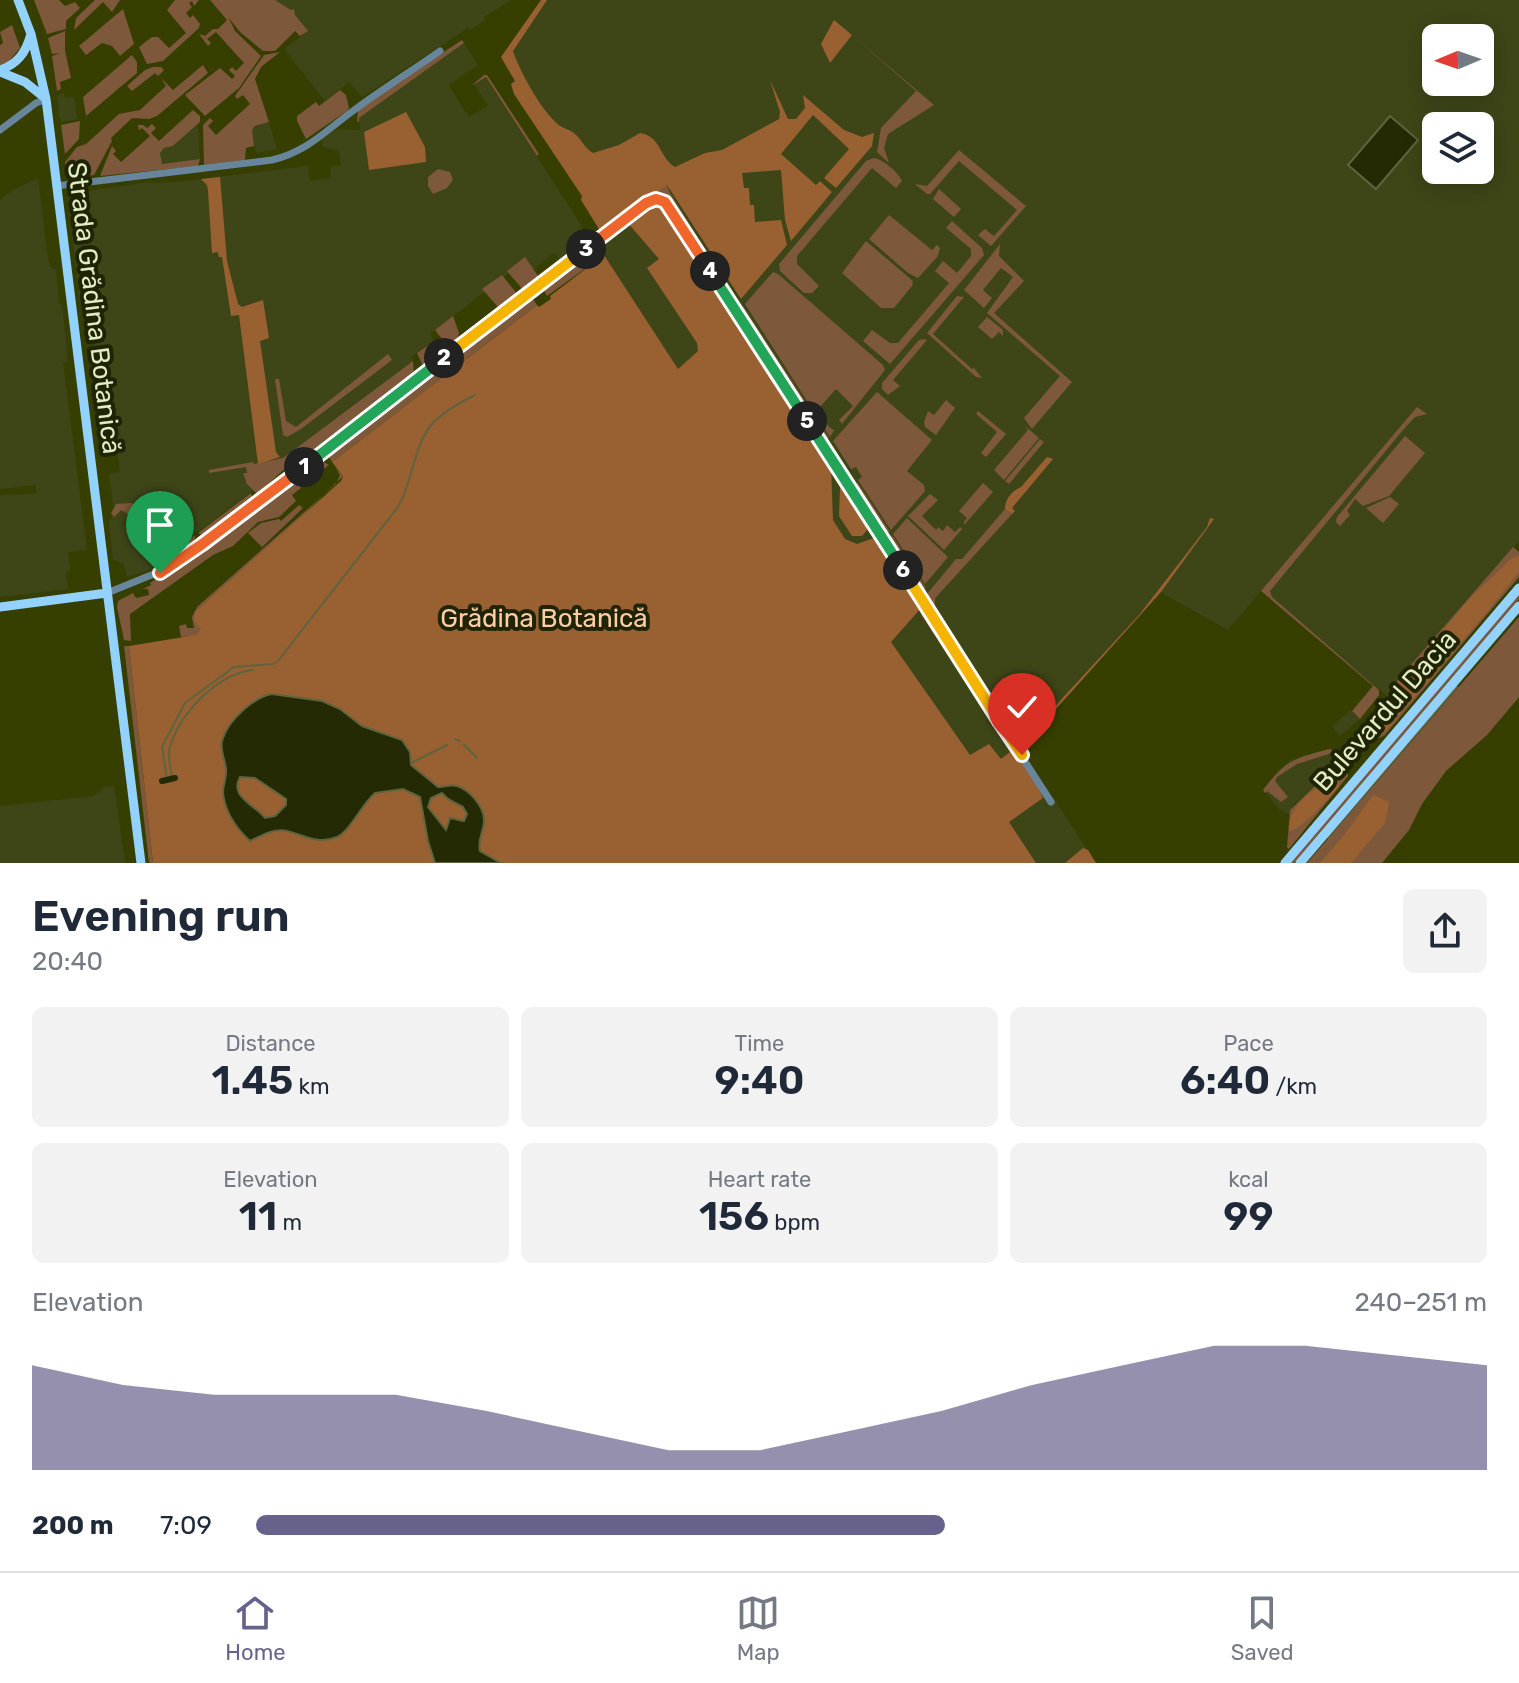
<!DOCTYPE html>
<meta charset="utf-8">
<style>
:root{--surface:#fff;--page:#f2f2f3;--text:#1f2937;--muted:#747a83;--line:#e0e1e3;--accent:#67628c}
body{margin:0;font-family:Rubik,sans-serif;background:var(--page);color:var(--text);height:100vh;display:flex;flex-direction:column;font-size:30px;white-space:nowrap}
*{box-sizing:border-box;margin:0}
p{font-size:26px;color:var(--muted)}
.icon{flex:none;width:44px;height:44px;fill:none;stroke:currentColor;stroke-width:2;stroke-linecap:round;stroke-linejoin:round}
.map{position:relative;height:863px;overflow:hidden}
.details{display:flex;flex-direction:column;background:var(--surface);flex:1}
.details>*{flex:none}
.needle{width:52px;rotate:268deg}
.tools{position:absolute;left:1422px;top:24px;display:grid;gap:16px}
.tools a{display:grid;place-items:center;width:72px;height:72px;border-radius:12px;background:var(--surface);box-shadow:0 4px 20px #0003;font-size:40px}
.pin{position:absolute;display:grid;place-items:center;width:68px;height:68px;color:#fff;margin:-82px -34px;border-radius:50% 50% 50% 0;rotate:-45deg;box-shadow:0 0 8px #0007}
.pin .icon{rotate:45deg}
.km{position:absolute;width:40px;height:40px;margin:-20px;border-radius:50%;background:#222;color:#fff;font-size:22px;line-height:40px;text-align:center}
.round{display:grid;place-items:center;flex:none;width:84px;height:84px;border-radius:12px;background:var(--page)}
.headline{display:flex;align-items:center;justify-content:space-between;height:136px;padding:0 32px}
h1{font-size:44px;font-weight:600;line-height:60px}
.metrics{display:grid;grid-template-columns:repeat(3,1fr);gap:12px;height:136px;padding:8px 32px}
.metrics div{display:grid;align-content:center;border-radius:12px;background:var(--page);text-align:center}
.metrics b{font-size:40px;font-weight:600}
.metrics small{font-size:22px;font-weight:400}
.metrics p{font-size:22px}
.chart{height:224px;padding:16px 32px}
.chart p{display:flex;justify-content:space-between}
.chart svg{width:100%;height:144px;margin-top:8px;fill:var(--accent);opacity:.7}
ul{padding:0 32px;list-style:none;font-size:26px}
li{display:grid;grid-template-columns:128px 96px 1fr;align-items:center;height:60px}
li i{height:20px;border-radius:10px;background:var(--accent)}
.tabs{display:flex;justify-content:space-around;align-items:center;height:112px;border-top:2px solid var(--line);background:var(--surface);font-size:22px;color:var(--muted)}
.tabs a{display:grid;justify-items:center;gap:4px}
.tabs .selected{color:var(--accent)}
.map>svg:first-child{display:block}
.built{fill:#3e4618;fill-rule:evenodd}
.green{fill:#7d583b}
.forest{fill:#996032}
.water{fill:#242a04;stroke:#5d643e;stroke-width:2;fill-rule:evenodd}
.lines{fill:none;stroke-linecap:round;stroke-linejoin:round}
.stream{stroke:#5d643e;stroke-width:2}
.canal{stroke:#242a04;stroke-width:6}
.minor{stroke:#68869b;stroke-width:7}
.major{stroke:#92d2fc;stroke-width:9}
.split-1-casing{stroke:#fff;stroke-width:16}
.split-2-casing{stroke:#fff;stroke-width:16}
.split-3-casing{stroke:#fff;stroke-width:16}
.split-4-casing{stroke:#fff;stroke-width:16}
.split-5-casing{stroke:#fff;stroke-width:16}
.split-6-casing{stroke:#fff;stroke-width:16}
.split-7-casing{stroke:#fff;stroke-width:16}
.split-8-casing{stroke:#fff;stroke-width:16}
.split-1{stroke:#f0652b;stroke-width:10}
.split-2{stroke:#22a559;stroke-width:10}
.split-3{stroke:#f5b400;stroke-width:10}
.split-4{stroke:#f0652b;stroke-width:10}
.split-5{stroke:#22a559;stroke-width:10}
.split-6{stroke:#22a559;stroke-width:10}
.split-7{stroke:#f5b400;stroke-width:10}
.split-8{stroke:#f5b400;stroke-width:10}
.labels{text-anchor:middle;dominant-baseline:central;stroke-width:8;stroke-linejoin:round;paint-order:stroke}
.street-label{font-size:26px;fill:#e3ebc5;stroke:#1f2404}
.park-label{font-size:26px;fill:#fecca7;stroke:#1f2404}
</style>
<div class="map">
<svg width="1519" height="863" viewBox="0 0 1519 863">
<rect width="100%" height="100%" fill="#363f00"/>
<path class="built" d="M224 0H511L484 17 485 20 470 30 468 28 362 97 349 82 325 101 284 49 308 31H259Z
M547 0H1519V541L1396 683 1391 699 1261 591 1228 630 1160 592 1021 748 1096 863H999L601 251 600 243 627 222 507 59ZM1436 38H1480V82H1436ZM1436 126H1480V170H1436Z
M464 43 478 65 449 85 459 102 469 117 488 106 474 84 485 76 576 217 590 242 563 263 554 253 533 270 525 261 430 334 434 340 412 356 413 361 283 458 280 470 157 562 160 567 127 577 124 565 113 559 109 523 114 511 109 474 120 472 115 435 104 436 90 313 88 308 80 304 68 200 76 193 142 183 176 182 308 166 310 181 331 178 330 166 341 165 339 151 323 147 322 139 337 129 360 130 359 118Z
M64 93 65 98 74 97 77 119 62 122 59 117 57 95Z
M269 122 277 149 256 153 251 131 255 126Z
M198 124 200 159 161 164 160 152 164 148 173 146Z
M38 178 48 259 52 269H56L59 304 62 305 67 349V361L63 362 87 550 68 552 70 570 66 573 68 589 0 597V495L37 494 35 485 0 489V200L11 191Z
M1350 710 1360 719 1340 736 1332 727Z
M1326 750 1338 764 1293 805 1289 814 1279 809 1263 790 1279 770 1290 760Z
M114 786 125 863H0V806L93 796 104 787Z"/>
<path class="green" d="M34 0H59L65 6 75 2 80 8 66 21V29L47 34Z
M95 0H120L112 12 103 2 74 30 76 18Z
M175 0H199L194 6 192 1 189 3 192 7 186 13 190 18 193 15 200 24 199 28 163 61 147 64 139 47 152 37H158L169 48 186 33 167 10Z
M210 0H275L291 10 294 9 295 15 308 31 300 36 295 31 275 51H263L240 32 229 18 235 31 261 56 239 88 205 116 185 95 220 68 232 79 235 76 229 70 232 67 236 71 244 63 216 32 207 39 211 43 208 46 199 34 205 36 213 29H218L227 20Z
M123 9 134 44 120 56 112 46 102 43 86 55 79 46Z
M12 25 20 48 8 62 0 65V45L3 43 0 32Z
M65 31V51L71 78 60 82 61 89 57 91 52 56 60 53 52 54 48 38Z
M852 35 934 105 888 134 884 148 889 163 877 152 881 128 916 91Z
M462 40 464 43 359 118V122L357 121 358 110 362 106Z
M280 52 261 67 255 79 269 122 255 126 252 130 254 146 246 148 245 160 204 165 203 125 210 118 213 121 208 126 216 135 250 104 243 95 237 99 235 96 264 55Z
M132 55 137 62V73L86 116 83 97Z
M203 65 208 73 157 116 149 119 132 118 111 138 112 141 94 175 67 178 65 162 77 147 86 144 119 114 140 110 166 86 161 78 173 90Z
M153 67H161L164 70 158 76 155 73 132 91 127 86 145 70Z
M484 75H487L539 154 537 156 486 77 471 86Z
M340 90 346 95 349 108 347 111 306 139 297 121V116L316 102 319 106Z
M193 110 200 116V122L173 146 164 148 160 153 162 164 200 159 198 166 100 176 112 146 116 151 113 154 121 162 150 136 142 128 139 130 138 125H143L147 128 152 124 156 128 151 133 159 141Z
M80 121 79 139 65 154 61 125Z
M959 150 1026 206 991 246 978 235 985 229 994 236 1017 210 959 161 930 194H927L915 184 927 186Z
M874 158C884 160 898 172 902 181L896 188 872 168 797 256V264L819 286 812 293H804L780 271 779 264 866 161Z
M438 169 450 172 453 180 447 188 433 194 428 186V177Z
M667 185 670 193 738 301 731 299 664 197 658 194 661 187Z
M939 189 961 209 954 217 933 199Z
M889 215 932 250 937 245 940 248 938 256 918 278 908 273 869 239Z
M952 221 982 248 984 255 890 364 863 341 872 330 890 343H898L949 283 935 271 943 261 957 273 971 256V249L946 228Z
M866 241 913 281 912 286 894 308H881L842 273Z
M600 243 604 255 547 296 543 289Z
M1000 244 999 256 1024 281 994 313 1072 382 1032 429 1024 418 1060 376 987 313 1013 277 1001 268 983 290 992 298 984 308 964 290Z
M525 257 541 280 524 291 507 271Z
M773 272 778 274 883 365 885 370 842 424 839 420 853 406 836 389 818 409 829 427 834 430 836 427 830 437 745 304Z
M502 275 517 294 502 308 498 307 482 289Z
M957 296 964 297 933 334 972 369 974 368 982 378 976 377 927 333Z
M532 298 537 305 332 462 327 454Z
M743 306 829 438 828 439H822L742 317Z
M453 316 459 333 457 343 449 348 435 330Z
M987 317 1003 330V336L999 332 992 339 978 327Z
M924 339 927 340 893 380 900 386 888 395 882 389V383L919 340Z
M436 340 445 350 426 365 422 364 417 353Z
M388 354 392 360 301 429 287 437 283 435 275 379H279L286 421 296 427Z
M413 361 414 375 327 443 291 463 257 494 247 484 243 473H247L246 467 209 473V470L253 462 254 464 283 458Z
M877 392 932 440 907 471 924 485 925 491 891 530 858 480 862 477 856 467 851 469 833 441Z
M946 400 955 408 936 435 925 427 924 422 928 411 934 415Z
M1417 407 1427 414 1415 417 1403 430 1270 591 1272 597 1379 690V695L1360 719 1352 711 1373 686 1261 591Z
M978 411 1006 434 986 457 981 453 997 432 976 414Z
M1025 426 1039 438 1004 480 994 470 1028 430Z
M1405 436 1425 453 1389 496 1363 506 1355 499 1347 511 1350 515 1340 526 1336 522 1337 517Z
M1040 439 1044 442 1009 484 1005 481Z
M319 459 329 465 300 486 301 488 292 495 296 501 279 517 258 522 233 546 213 555 130 614 131 641 124 640 117 607 118 601 133 593 136 598 149 595 148 589H143L151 585 150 583 172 570Z
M335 467 343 476 285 533 196 636 181 637 179 626 186 624 187 628H194L192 617 197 607 336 484 340 475Z
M858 483 890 532 883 533 859 496 855 485Z
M983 483 993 492 965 524 963 523 967 518 959 511Z
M251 493 253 498 205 536 198 533Z
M930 494 938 500 922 516 936 530 938 527 943 531 947 525 955 532 960 527 962 529 944 550 908 516Z
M1390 497 1399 504 1383 523 1366 508Z
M133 503 138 526 132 517 121 510 114 517 111 513 116 504Z
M299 505 303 508 257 552 262 547 248 533 261 523 279 519 281 521Z
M1005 509 1012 514 928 606 927 594 956 559H962Z
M907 518 948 557 925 584 893 534Z
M195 535V544L162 567 156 564Z
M892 535 926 588 924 589 918 588 890 544Z
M1513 547 1519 552V577L1384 736 1359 745 1358 738 1393 696 1395 683Z
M1519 594V599L1294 863H1289Z
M1519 617V697L1487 735 1446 771 1422 804 1409 830 1382 863H1307Z
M124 646H129L153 863H149Z
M1329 749 1333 750 1332 753 1297 764 1277 777 1275 781 1288 797 1281 802 1267 791 1265 793 1263 790C1286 760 1293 759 1329 749Z
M1336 765 1346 768 1348 776 1289 849 1287 847 1290 810Z"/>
<path class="forest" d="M541 0H547L513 51C520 72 542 112 560 126 563 128 567 129 571 131 580 136 584 148 593 153L619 145 640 133C661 136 659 157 675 167L705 153 722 150 779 119 780 112 770 80 788 119H796L805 108 803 95 844 130 862 137 874 133 872 146 836 188 824 178 849 149 813 115 781 154 816 185 820 181 832 192 791 241 785 220 781 170 742 173 744 188H749L750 205H754L755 222 781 220 787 245 741 299 667 185 602 234 581 200 582 196 514 94 511 84 515 81 501 57Z
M834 20 852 35 830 63 821 44Z
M406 112 425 147 426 162 369 170 364 132Z
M220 177 227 261 238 304 242 307 263 300 269 338 260 341 276 452 280 457 258 464 239 315 231 316 222 257H219L218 252 212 253 208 191 207 185 201 179Z
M658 203 663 207 831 466 833 520 845 539 857 544 877 537 922 607 891 642 970 755 989 744 1001 759 1010 752 921 614 924 610 1034 778 1043 798 1009 822 1036 863H153L129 646 196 635 201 629 194 621 195 612 341 481 343 476 332 462 537 305 539 307 551 299 550 296 604 255 678 369 698 351 697 343 647 268 659 259 627 222 650 205Z
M1047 457 1053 459 1012 508 1015 511 1012 514 1005 509C1005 499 1012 491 1021 487Z
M844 486 868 524 867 530 862 536H852L839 516 840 488Z
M1210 518 1214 519 1161 592 1021 748 928 606 935 598 934 609 1023 741 1139 615 1207 527Z
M1519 556V572L1487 612 1385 732 1361 743 1359 739 1393 697 1398 683 1472 596 1512 558Z
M1329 777 1338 779 1339 787C1327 800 1304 828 1289 831 1289 802 1311 795 1329 777Z
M1373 795 1389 802 1385 823 1351 863H1320L1345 834Z
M1083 848 1088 850 1096 863H1065Z"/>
<path class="water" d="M1390 116 1418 140 1376 189 1348 165Z
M272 694 322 701 340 709 362 726 402 740 410 752 411 765 438 787C444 787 451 784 457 786 470 790 484 807 484 820 484 832 477 839 480 851L501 863H435L428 841 420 797 403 789 375 793C362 804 350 831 337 837 318 845 304 835 287 831 273 828 261 836 250 841 237 829 225 812 223 793 223 785 227 777 226 769 225 759 219 748 223 738 229 720 254 697 272 694ZM240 777 255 778 286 799V805L275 816 265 818C254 804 229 797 240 777ZM442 793 448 799 463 807 467 814 464 821 450 818 446 830 428 807 431 798Z"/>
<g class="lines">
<path class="stream" d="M455 739 460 741
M464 745 477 758
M411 763 447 745
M172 778C171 769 167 756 170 747 180 713 217 674 253 670
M167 779 162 747 185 703 234 667 273 664 278 661 398 507C413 482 413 446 432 424 443 412 461 402 475 395
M1328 837 1457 687"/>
<path class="canal" d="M162 781 175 778"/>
<path class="minor" d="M0 130 36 103 46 99
M56 186 272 160C309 151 327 129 357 108 384 88 413 70 440 51
M107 593 171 567 628 216 652 200H660L668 208 1051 802"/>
<path class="major" d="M18 0 31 34 46 99 141 863
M0 70C18 64 26 52 31 34
M0 72 25 82 45 98
M0 607 107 593
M1285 863 1519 588
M1300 863 1519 606"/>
</g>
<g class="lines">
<defs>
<path id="split-1" d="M160 573 201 545 304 467"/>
<path id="split-2" d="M304 467 444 358"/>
<path id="split-3" d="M444 358 586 249"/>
<path id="split-4" d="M586 249 646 203 656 199 665 202 710 271"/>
<path id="split-5" d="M710 271 807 421"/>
<path id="split-6" d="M807 421 903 570"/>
<path id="split-7" d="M903 570 999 721"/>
<path id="split-8" d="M999 721 1022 755"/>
</defs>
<use href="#split-1" class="split-1-casing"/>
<use href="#split-2" class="split-2-casing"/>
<use href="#split-3" class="split-3-casing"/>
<use href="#split-4" class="split-4-casing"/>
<use href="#split-5" class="split-5-casing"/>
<use href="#split-6" class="split-6-casing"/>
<use href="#split-7" class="split-7-casing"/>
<use href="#split-8" class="split-8-casing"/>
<use href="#split-1" class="split-1"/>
<use href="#split-2" class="split-2"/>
<use href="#split-3" class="split-3"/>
<use href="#split-4" class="split-4"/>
<use href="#split-5" class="split-5"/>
<use href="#split-6" class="split-6"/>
<use href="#split-7" class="split-7"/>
<use href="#split-8" class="split-8"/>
</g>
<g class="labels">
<g class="street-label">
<text transform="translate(94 308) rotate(83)">Strada Grădina Botanică</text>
<text transform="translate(1385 711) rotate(-49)">Bulevardul Dacia</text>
</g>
<g class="park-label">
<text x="544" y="618">Grădina Botanică</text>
</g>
</g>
</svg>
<div class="tools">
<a><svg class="needle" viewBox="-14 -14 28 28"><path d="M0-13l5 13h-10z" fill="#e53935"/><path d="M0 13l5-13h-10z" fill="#747a83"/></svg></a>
<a><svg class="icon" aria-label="layers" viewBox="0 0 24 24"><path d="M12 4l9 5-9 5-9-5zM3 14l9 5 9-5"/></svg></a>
</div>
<div class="pin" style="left:160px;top:573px;background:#1e9e55"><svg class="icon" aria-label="arrive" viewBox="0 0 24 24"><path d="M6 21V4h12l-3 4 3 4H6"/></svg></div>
<div class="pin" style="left:1022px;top:755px;background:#d93025"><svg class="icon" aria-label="check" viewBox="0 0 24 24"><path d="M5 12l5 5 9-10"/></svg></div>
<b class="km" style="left:304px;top:467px">1</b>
<b class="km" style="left:444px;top:358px">2</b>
<b class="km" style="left:586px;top:249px">3</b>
<b class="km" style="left:710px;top:271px">4</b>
<b class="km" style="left:807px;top:421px">5</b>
<b class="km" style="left:903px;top:570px">6</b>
</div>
<section class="details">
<div class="headline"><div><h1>Evening run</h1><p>20:40</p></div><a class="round"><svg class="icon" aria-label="share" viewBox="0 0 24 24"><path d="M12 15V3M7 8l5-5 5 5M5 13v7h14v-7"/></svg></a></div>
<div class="metrics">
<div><p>Distance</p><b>1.45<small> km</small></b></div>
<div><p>Time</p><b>9:40</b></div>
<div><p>Pace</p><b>6:40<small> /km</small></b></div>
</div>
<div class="metrics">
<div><p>Elevation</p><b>11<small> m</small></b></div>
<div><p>Heart rate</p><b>156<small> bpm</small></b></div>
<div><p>kcal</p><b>99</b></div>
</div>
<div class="chart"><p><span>Elevation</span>240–251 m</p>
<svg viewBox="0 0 160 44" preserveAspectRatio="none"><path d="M0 44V12L10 18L20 21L30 21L40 21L50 26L60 32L70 38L80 38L90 32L100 26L110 18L120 12L130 6L140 6L150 9L160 12V44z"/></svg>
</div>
<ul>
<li><b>200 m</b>7:09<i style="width:56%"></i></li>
</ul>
</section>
<nav class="tabs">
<a class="selected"><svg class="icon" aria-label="home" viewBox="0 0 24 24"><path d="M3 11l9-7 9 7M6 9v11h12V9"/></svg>Home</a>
<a><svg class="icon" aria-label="map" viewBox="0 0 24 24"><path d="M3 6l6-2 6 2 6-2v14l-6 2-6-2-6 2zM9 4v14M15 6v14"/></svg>Map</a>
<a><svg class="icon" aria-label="saved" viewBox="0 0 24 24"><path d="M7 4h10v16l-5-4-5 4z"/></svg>Saved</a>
</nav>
